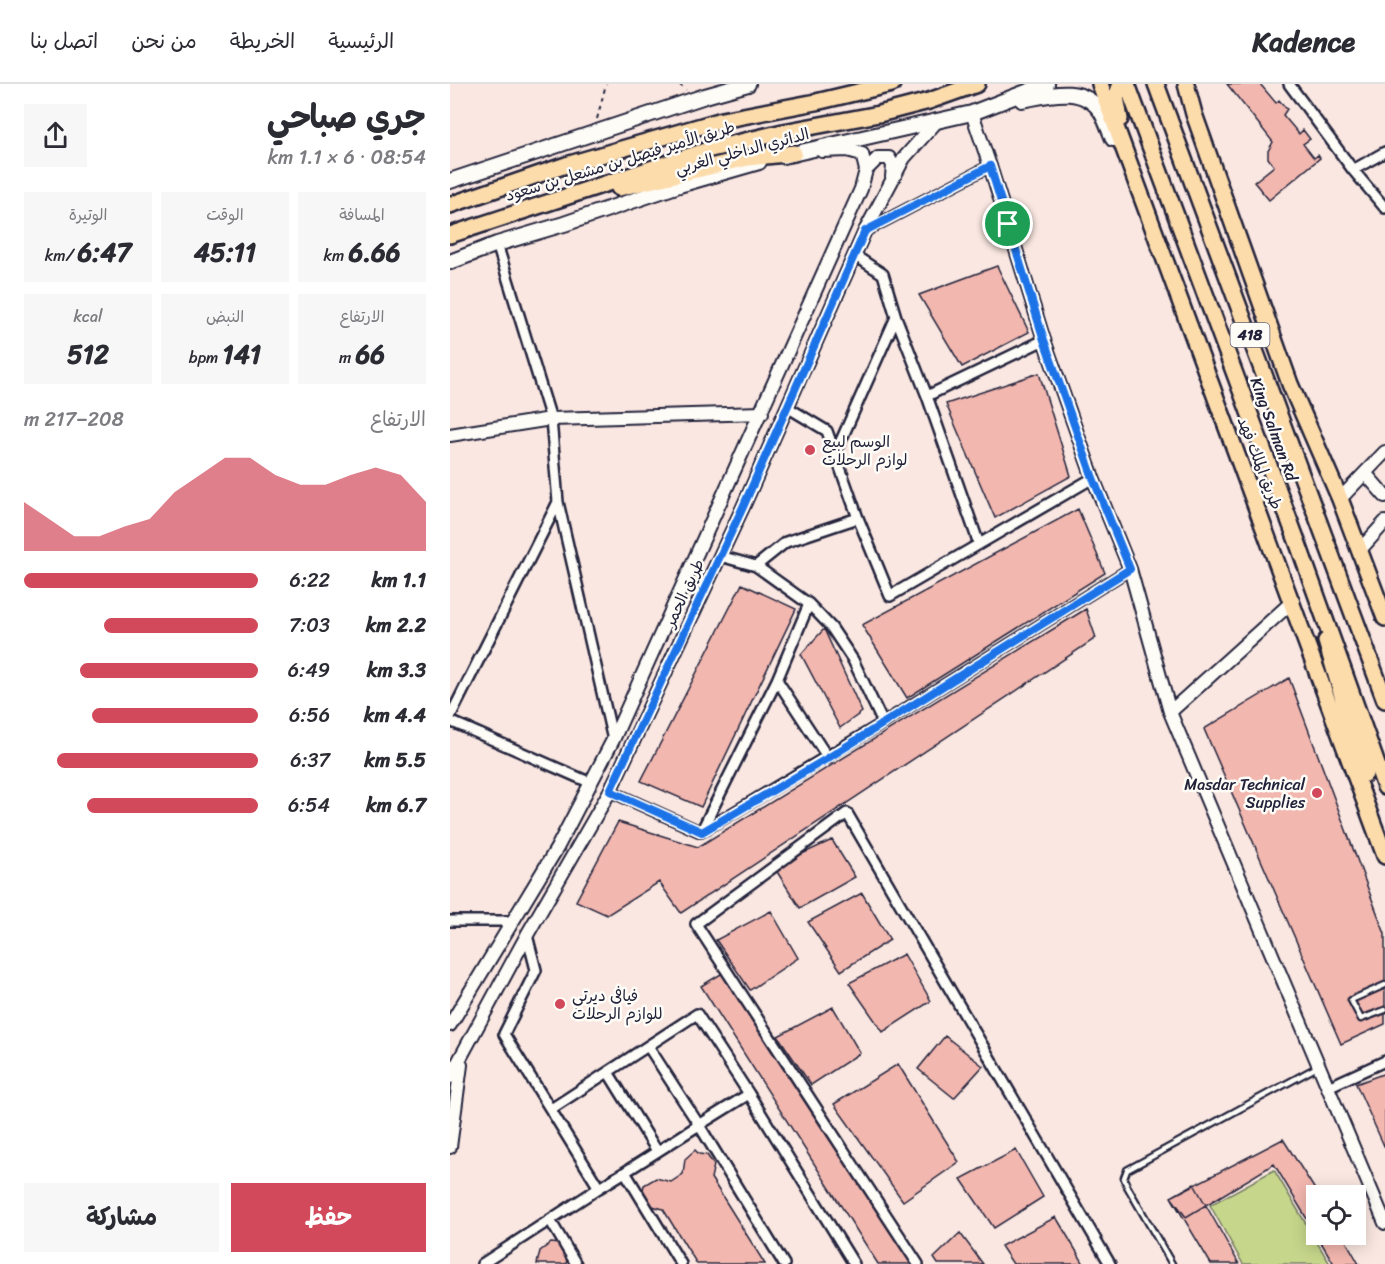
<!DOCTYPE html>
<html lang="ar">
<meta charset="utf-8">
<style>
:root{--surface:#fff;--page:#f7f7f7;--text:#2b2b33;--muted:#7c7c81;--line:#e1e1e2;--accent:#d1495b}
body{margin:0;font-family:Sriracha,"Playpen Sans Arabic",sans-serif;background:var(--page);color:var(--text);direction:rtl;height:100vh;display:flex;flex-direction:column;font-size:22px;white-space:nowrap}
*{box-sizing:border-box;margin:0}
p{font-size:20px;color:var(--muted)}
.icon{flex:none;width:33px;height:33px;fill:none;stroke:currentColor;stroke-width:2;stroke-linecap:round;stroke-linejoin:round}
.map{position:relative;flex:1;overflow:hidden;direction:ltr}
.sheet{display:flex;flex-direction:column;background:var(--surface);width:450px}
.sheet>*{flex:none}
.tools{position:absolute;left:856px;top:1101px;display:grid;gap:12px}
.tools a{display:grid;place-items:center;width:60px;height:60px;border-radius:0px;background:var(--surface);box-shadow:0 3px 15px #0003;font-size:30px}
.pin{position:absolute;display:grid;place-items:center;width:51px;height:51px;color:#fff;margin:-26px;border:3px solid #fff;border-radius:50%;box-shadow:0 2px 6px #0007}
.round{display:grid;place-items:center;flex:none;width:63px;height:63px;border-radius:0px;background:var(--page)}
.summary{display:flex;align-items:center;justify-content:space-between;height:102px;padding:0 24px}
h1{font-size:33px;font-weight:700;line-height:45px}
.stats{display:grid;grid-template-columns:repeat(3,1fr);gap:9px;height:102px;padding:6px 24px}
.stats div{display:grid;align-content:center;border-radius:0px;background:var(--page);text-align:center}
.stats b{font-size:26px;font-weight:700}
.stats small{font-size:16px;font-weight:400}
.stats p{font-size:16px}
.chart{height:168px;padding:12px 24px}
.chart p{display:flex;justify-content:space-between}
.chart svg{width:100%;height:108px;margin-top:6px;fill:var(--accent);opacity:.7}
.primary-button{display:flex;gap:12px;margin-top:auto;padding:12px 24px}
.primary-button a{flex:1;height:69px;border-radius:0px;background:var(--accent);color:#fff;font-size:24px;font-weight:700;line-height:69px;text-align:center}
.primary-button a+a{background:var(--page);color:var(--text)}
ul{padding:0 24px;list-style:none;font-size:20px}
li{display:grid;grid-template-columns:96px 72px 1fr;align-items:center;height:45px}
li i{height:15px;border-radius:8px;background:var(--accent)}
header{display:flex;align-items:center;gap:36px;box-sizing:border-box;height:84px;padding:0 30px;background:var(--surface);border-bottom:2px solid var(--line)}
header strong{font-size:28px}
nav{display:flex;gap:33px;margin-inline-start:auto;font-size:21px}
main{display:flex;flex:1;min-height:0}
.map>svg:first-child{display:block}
.pitch{fill:#c6d78b;stroke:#747c63;stroke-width:1.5}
.building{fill:#f2b7af;stroke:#22223b;stroke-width:1.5}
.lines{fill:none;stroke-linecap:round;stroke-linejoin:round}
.service-casing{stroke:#22223b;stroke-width:9}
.minor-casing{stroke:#22223b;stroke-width:14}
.tertiary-casing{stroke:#22223b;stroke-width:16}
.secondary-casing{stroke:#22223b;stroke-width:18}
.primary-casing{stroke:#22223b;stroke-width:20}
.trunk-casing{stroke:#22223b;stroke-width:20}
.path{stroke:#22223b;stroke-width:2;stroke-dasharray:4.5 4.5;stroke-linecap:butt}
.service{stroke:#fdfcf7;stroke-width:4.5}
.minor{stroke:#fdfcf7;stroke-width:9}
.tertiary{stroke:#fdfcf7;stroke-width:12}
.secondary{stroke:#fdfcf7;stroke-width:14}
.primary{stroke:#fddcac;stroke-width:15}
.trunk{stroke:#fddcac;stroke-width:15}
.route-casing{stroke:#fff;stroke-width:12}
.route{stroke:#1a73e8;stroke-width:8}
.poi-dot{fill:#d1495b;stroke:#fdfcf7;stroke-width:2}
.labels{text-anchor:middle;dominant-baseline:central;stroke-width:5;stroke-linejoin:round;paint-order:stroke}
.shield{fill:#fdfcf7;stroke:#646373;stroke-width:1.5}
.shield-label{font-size:15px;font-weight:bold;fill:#22223b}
.street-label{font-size:16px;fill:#22223b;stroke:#fdfcf7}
.poi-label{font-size:16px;fill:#22223b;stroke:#fdfcf7;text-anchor:start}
</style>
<header>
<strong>Kadence</strong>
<nav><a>الرئيسية</a><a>الخريطة</a><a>من نحن</a><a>اتصل بنا</a></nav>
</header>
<main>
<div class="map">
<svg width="935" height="1180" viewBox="0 0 935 1180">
<rect width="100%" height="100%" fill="#fae7e1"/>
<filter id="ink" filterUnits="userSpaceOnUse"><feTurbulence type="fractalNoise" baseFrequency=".0167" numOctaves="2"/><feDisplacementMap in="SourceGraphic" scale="12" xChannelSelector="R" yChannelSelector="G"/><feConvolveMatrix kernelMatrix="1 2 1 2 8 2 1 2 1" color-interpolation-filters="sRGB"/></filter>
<g filter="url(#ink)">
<path class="pitch" d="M824 1086 880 1180H793L760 1121Z"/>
<path class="building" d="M777 0H810L826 19 829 16 837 25 833 31 849 50 853 46 860 55 853 60 864 74 868 71 870 74 819 116 804 98 824 82 818 74V67L823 58Z
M547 182 579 248 512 283 469 211Z
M589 289 621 392 545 434 496 320Z
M628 425 655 489 457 614 412 541Z
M292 500 346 525 251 723 191 697Z
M636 525 646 554 231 829 209 798 157 831 126 817 168 738 248 763Z
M374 545 412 628 390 644 351 570Z
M839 594 935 850V940L891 960 754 645Z
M382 756 405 793 350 824 324 783Z
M412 809 440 856 391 887 358 838Z
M321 827 348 874 300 906 266 856Z
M454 870 481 917 433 948 399 899Z
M276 887 462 1180H428L251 902Z
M383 923 410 969 361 1001 328 952Z
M495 952 533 982 504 1014 468 985Z
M448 980 509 1078 453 1117 384 1020Z
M935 989V1064L906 1000Z
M833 1055 869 1112H867V1150H892L909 1180H884L824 1080 736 1133 721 1113Z
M245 1066 249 1070 257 1071 264 1081 261 1094 315 1180H247L213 1125 199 1121 192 1111 194 1101 206 1094 221 1098 233 1090 235 1075Z
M566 1066 593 1113 544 1144 511 1095Z
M744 1100 789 1180H761L721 1113Z
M606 1133 634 1180H563L551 1162Z
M510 1149 533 1180H488L484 1174Z
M101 1159 110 1160 118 1173 116 1180H87L90 1167Z"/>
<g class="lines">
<defs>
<path id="service" d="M935 901 901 916 911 935 935 926
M722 1180 677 1102 674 1094 677 1086 869 982"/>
<path id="minor" d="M839 0 903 86 935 124
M903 86 935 68
M415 147 540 82
M47 160 101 335 108 418 163 656
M404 171 433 190 446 233 477 312 529 460
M477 312 594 256
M337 323 377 347 408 434 440 512 643 394
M385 370 446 233
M270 472 306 482 359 520 381 543 403 576 433 639 680 485
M306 482 336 458 408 434
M327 596 378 674
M0 633 108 418
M0 637 141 699
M160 707 251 748 327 596 359 520
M251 748 433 639
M0 837H62
M198 962 249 1041 299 1010
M158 988 207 1067
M878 1003 935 977
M101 1025 247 930 299 1010 404 1180
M175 1088 249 1041 334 1180
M149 1104 175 1088 231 1180
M100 1136 126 1180
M32 1180 149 1104 54 950 86 886 77 851
M468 1180 246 840 397 729 660 1180"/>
<path id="tertiary" d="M522 29 540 82 594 256 643 394 680 485 720 628
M416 86 428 74H439L443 81 442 93
M0 351 101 335 312 329
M915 389 935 412
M890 415 935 368
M910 466 935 438
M843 517 720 628 935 1139
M0 941 107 764 163 656 411 105 416 86 412 70 397 66 372 67
M0 993 77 851 160 707 293 423 415 147 454 74 488 36
M0 1063 11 981"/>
<path id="secondary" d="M572 16C598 11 633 0 651 28 656 36 659 46 663 55
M333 72 522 29 597 0
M0 97 255 12 298 0
M0 178 47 160 114 140 229 101 309 78"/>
<path id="primary" d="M650 0C743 258 842 514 935 772
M736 0 744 30 840 300 890 415 935 534
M670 35 666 13 671 0
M169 104 298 74 344 69
M0 121 116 81 272 36 366 18 442 0
M0 151 261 65 333 48 429 30 479 17 527 0
M876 557 915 690"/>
<path id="trunk" d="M677 0 847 457 935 703
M706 0 935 616"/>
</defs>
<use href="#service" class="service-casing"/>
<use href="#minor" class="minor-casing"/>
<use href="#tertiary" class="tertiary-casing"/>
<use href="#secondary" class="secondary-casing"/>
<use href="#primary" class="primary-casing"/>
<use href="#trunk" class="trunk-casing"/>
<path class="path" d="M229 0 236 6
M147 35 156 0"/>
<use href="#service" class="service"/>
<use href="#minor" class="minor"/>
<use href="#tertiary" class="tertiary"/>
<use href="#secondary" class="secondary"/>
<use href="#primary" class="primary"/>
<use href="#trunk" class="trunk"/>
</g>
</g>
<g class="lines" filter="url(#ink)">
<defs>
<path id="route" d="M540 82 594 256 643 394 680 485 378 674 252 748 160 707 293 423 415 147Z"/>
</defs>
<use href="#route" class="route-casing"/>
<use href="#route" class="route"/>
</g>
<g class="poi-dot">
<circle cx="360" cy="366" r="6"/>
<circle cx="867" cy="709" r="6"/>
<circle cx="110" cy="920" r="6"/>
</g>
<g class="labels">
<rect class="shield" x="780.5" y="239" width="39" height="24" rx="4.5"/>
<g class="shield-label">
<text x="800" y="251">418</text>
</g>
<g class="street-label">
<text transform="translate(292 67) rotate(-15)">الدائري الداخلي الغربي</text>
<text transform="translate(170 77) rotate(-17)">طريق الأمير فيصل بن مشعل بن سعود</text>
<text transform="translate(824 345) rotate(70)">King Salman Rd</text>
<text transform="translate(810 379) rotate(69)">طريق الملك فهد</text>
<text transform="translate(234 509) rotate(-65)">طريق الحمر</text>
</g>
<g class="poi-label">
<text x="372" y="357">الوسم لبيع<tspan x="372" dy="18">لوازم الرحلات</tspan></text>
<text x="855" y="700" text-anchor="end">Masdar Technical<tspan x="855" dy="18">Supplies</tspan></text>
<text x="122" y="911">فيافي ديرتي<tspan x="122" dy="18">للوازم الرحلات</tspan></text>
</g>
</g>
</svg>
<div class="tools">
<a><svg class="icon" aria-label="locate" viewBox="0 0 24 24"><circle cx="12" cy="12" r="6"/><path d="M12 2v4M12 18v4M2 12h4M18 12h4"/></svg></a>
</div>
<div class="pin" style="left:558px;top:140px;background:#1e9e55"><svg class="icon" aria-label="arrive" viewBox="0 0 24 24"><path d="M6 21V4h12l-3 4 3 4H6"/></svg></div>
</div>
<section class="sheet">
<div class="summary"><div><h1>جري صباحي</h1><p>08:54 · 6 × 1.1 km</p></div><a class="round"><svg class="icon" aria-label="share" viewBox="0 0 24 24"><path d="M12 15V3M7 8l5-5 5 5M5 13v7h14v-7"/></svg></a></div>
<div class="stats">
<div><p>المسافة</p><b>6.66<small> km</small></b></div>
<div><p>الوقت</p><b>45:11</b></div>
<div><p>الوتيرة</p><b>6:47<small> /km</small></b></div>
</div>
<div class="stats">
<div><p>الارتفاع</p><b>66<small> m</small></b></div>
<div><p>النبض</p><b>141<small> bpm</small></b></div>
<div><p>kcal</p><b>512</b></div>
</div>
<div class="chart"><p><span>الارتفاع</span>208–217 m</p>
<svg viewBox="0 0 160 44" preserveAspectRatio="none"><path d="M0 44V24L10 31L20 38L30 38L40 34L50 31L60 20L70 13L80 6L90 6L100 13L110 17L120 17L130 13L140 10L150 13L160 24V44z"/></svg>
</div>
<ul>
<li><b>1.1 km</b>6:22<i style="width:100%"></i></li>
<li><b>2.2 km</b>7:03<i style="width:66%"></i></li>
<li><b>3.3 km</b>6:49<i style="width:76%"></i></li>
<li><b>4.4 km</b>6:56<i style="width:71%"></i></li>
<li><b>5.5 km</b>6:37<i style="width:86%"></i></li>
<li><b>6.7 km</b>6:54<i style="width:73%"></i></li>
</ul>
<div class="primary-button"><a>حفظ</a><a>مشاركة</a></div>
</section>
</main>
